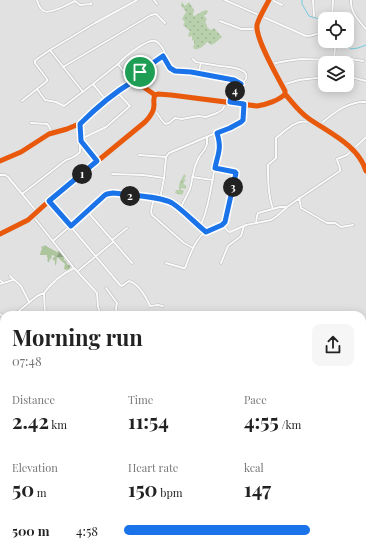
<!DOCTYPE html>
<style>
:root{--surface:#fff;--page:#f6f6f6;--text:#222;--muted:#767676;--accent:#1a73e8}
body{margin:0;font-family:"Playfair Display",serif;background:var(--page);color:var(--text);height:100vh;display:flex;flex-direction:column;font-size:15px;white-space:nowrap}
*{box-sizing:border-box;margin:0}
p{font-size:13px;color:var(--muted)}
.icon{flex:none;width:22px;height:22px;fill:none;stroke:currentColor;stroke-width:2;stroke-linecap:round;stroke-linejoin:round}
.map{position:relative;flex:1;overflow:hidden}
.panel{position:absolute;left:0px;top:311px;width:366px;height:242px;display:flex;flex-direction:column;background:var(--surface);border-radius:12px 12px 0 0;box-shadow:0 2px 10px #0003}
.panel>*{flex:none}
.fabs{position:absolute;left:318px;top:12px;display:grid;gap:8px}
.fabs a{display:grid;place-items:center;width:36px;height:36px;border-radius:8px;background:var(--surface);box-shadow:0 2px 10px #0003;font-size:20px}
.pin{position:absolute;display:grid;place-items:center;width:34px;height:34px;color:#fff;margin:-17px;border:2px solid #fff;border-radius:50%;box-shadow:0 1px 4px #0007}
.km{position:absolute;width:20px;height:20px;margin:-10px;border-radius:50%;background:#222;color:#fff;font-size:11px;line-height:20px;text-align:center}
.round{display:grid;place-items:center;flex:none;width:42px;height:42px;border-radius:8px;background:var(--page)}
.headline{display:flex;align-items:center;justify-content:space-between;height:68px;padding:0 12px}
h1{font-size:22px;font-weight:700;line-height:30px}
.metrics{display:grid;grid-template-columns:repeat(3,1fr);gap:6px;height:68px;padding:4px 12px}
.metrics div{display:grid;align-content:center}
.metrics b{font-size:20px;font-weight:700}
.metrics small{font-size:11px;font-weight:400}
.metrics p{font-size:11px}
ul{padding:0 12px;list-style:none;font-size:13px}
li{display:grid;grid-template-columns:64px 48px 1fr;align-items:center;height:30px}
li i{height:10px;border-radius:5px;background:var(--accent)}
.map>svg:first-child{display:block}
.forest{fill:url(#forest-firs)}
.park{fill:url(#park-dots)}
.lines{fill:none;stroke-linecap:round;stroke-linejoin:round}
.stream{stroke:#78cbdf;stroke-width:1}
.minor-casing{stroke:#bbbbbc;stroke-width:3}
.minor{stroke:#fafafa;stroke-width:2}
.cycleway-casing{stroke:#e0e1e2;stroke-width:8}
.cycleway{stroke:#e8590c;stroke-width:5}
.route-casing{stroke:#fff;stroke-width:8}
.route{stroke:#1a73e8;stroke-width:5}
</style>
<div class="map">
<svg width="366" height="553" viewBox="0 0 366 553">
<defs>
<pattern id="forest-firs" width="22" height="20" patternUnits="userSpaceOnUse"><rect width="22" height="20" fill="#acc59d"/><path d="M5 1l3.5 6h-7zM16 11l3.5 6h-7z" fill="#8da181"/></pattern>
<pattern id="park-dots" width="8" height="8" patternUnits="userSpaceOnUse"><rect width="8" height="8" fill="#b9d0ad"/><path d="M2 2h.1M6 6h.1" fill="none" stroke="#a0b396" stroke-width="1.8" stroke-linecap="round"/></pattern>
</defs>
<rect width="100%" height="100%" fill="#e1e1e1"/>
<path class="forest" d="M44 245 57 252 59 251 64 255V260L66 261 67 264 70 266V269L67 270 64 269 65 264 57 257 56 266 55 264V261L52 259 55 256 52 255 51 259H50L49 262 47 261 48 259 47 257V255H40L41 250H42L41 246 43 247Z"/>
<path class="park" d="M182 2 185 6 189 2 194 10 193 15 194 16C199 14 201 11 207 10L208 12 204 16 207 19 205 22 207 25V27L211 30 214 28 222 37 215 43 211 45 207 42C204 46 199 50 194 49L193 47 194 45V41L192 40V36L189 37 188 35 190 31 183 25 185 22 182 19 186 12 181 5Z
M184 174 186 176 184 179 186 180 183 183 186 186V189L181 188V190L184 191 182 195 175 193 176 190H179V184Z
M362 362H366V553H0V537L4 538V549H362Z"/>
<g class="lines">
<path class="stream" d="M302 0V4L309 16 319 19 325 24
M347 31 348 33 347 37
M346 41V45L351 49 358 48 366 45"/>
<defs>
<path id="minor" d="M37 0C38 4 40 9 44 11 50 15 69 4 75 1L80 5 91 4V3
M154 0 157 4
M225 0 306 36C314 36 319 34 325 29
M269 0C265 8 259 17 257 25 255 38 278 78 285 91V94C292 102 299 112 308 118 329 133 358 145 366 171
M272 0 282 5
M313 0 314 16
M351 0C350 12 359 21 366 29
M332 19 333 0
M220 21 241 29H257
M329 41 335 47 334 60
M50 50 95 23 137 0
M164 57 170 68 175 71 191 72 234 80 241 84
M193 59 196 62 201 63C207 64 214 65 220 66 227 67 255 68 244 82 238 89 231 92 230 102
M271 64 286 61 301 59 334 60 345 58 363 61
M63 67 151 15 156 14 165 23
M198 74 201 63
M347 76 366 81
M130 80 140 72 165 55V53C163 49 160 42 155 41 148 38 123 58 118 64L130 80 132 82
M93 84 118 64
M282 85 299 80 325 77
M37 89 45 100 56 102 64 106 93 84 106 100
M22 101 47 81V79L35 63V61L37 59 50 50 83 92
M154 109 161 119 165 124 169 123 175 118 182 119 198 116 206 117 217 113 222 110 227 102
M31 123 47 124 49 126 52 133
M79 124 81 141 97 161
M319 125C333 114 347 101 366 102
M81 139 106 127 130 106 117 92
M139 155 166 157
M0 161 21 152 49 134 67 129 79 124 108 98 117 91 132 82 142 86 155 95 158 94 171 95 257 106C265 105 280 100 285 94
M112 174 143 175 164 178
M0 175H5L8 177 37 212
M192 177 213 180
M22 194 66 160C72 158 75 157 80 152V145L81 141
M154 198 151 211 152 215 184 243 193 248
M299 198 301 208 327 223H335L341 227 353 225
M49 201C73 229 96 257 120 285L122 286 129 281C139 284 146 297 150 306L158 305 163 306
M180 209 190 189 195 166 199 157 205 149 207 144V137
M273 209C268 195 268 180 268 165L276 158V138C284 132 296 119 307 122L310 119
M87 211 132 263
M33 216 74 268 97 293 98 307 101 315
M256 223 257 216 258 213 280 207H287
M222 225 228 231 230 232 246 225 271 220 277 216 287 207 294 202 340 171C341 166 337 163 337 159L347 155 366 137
M200 227C209 207 211 187 215 166 217 160 220 152 220 145 220 141 218 137 217 133
M206 232 180 209 171 203 160 199 164 178 166 157 169 153 239 123 243 120 244 104
M0 234 28 220 49 201 145 122C150 117 154 112 154 105 154 101 153 99 155 95
M112 240 127 228
M53 241 107 194 113 193 160 199
M166 263 183 268H185C190 255 195 238 208 230 214 227 221 227 225 222L236 173 235 172 215 168
M221 263 228 246 241 236 244 226
M78 271 113 242
M10 276 21 286 29 302
M0 280 3 283
M0 284 13 280
M106 288 117 303 116 308 117 315
M0 314 4 317
M14 315 37 296 44 293
M45 315 44 293C52 282 62 274 74 268
M0 323 4 321
M362 353 366 360
M0 361 4 357
M0 371 4 369
M0 406 4 405
M0 424 4 429"/>
</defs>
<use href="#minor" class="minor-casing"/>
<use href="#minor" class="minor"/>
<defs>
<path id="cycleway" d="M269 0C265 8 259 17 257 25 255 38 278 78 285 91V94C292 102 299 112 308 118 329 133 358 145 366 171
M0 161 21 152 49 134 67 129 79 124 108 98 117 91 132 82 142 86 155 95 158 94 171 95 257 106C265 105 280 100 285 94
M0 234 28 220 49 201 145 122C150 117 154 112 154 105 154 101 153 99 155 95"/>
</defs>
<use href="#cycleway" class="cycleway-casing"/>
<use href="#cycleway" class="cycleway"/>
</g>
<g class="lines">
<defs>
<path id="route" d="M163 56 170 68 175 71 191 72 234 80 241 84 231 96 230 102 244 104 243 120 241 122 230 128 217 133C222 149 218 153 215 168L235 172 236 173 225 222 222 225 206 232C195 223 183 210 172 203 160 196 128 195 113 193L107 194 105 195 71 226 49 201 97 161 81 141 80 124C96 108 112 94 132 82L130 80 140 72Z"/>
</defs>
<use href="#route" class="route-casing"/>
<use href="#route" class="route"/>
</g>
</svg>
<div class="fabs">
<a><svg class="icon" aria-label="locate" viewBox="0 0 24 24"><circle cx="12" cy="12" r="6"/><path d="M12 2v4M12 18v4M2 12h4M18 12h4"/></svg></a>
<a><svg class="icon" aria-label="layers" viewBox="0 0 24 24"><path d="M12 4l9 5-9 5-9-5zM3 14l9 5 9-5"/></svg></a>
</div>
<div class="pin" style="left:140px;top:72px;background:#1e9e55"><svg class="icon" aria-label="arrive" viewBox="0 0 24 24"><path d="M6 21V4h12l-3 4 3 4H6"/></svg></div>
<b class="km" style="left:82px;top:174px">1</b>
<b class="km" style="left:130px;top:196px">2</b>
<b class="km" style="left:233px;top:187px">3</b>
<b class="km" style="left:235px;top:91px">4</b>
<section class="panel">
<div class="headline"><div><h1>Morning run</h1><p>07:48</p></div><a class="round"><svg class="icon" aria-label="share" viewBox="0 0 24 24"><path d="M12 15V3M7 8l5-5 5 5M5 13v7h14v-7"/></svg></a></div>
<div class="metrics">
<div><p>Distance</p><b>2.42<small> km</small></b></div>
<div><p>Time</p><b>11:54</b></div>
<div><p>Pace</p><b>4:55<small> /km</small></b></div>
</div>
<div class="metrics">
<div><p>Elevation</p><b>50<small> m</small></b></div>
<div><p>Heart rate</p><b>150<small> bpm</small></b></div>
<div><p>kcal</p><b>147</b></div>
</div>
<ul>
<li><b>500 m</b>4:58<i style="width:81%"></i></li>
</ul>
</section>
</div>
